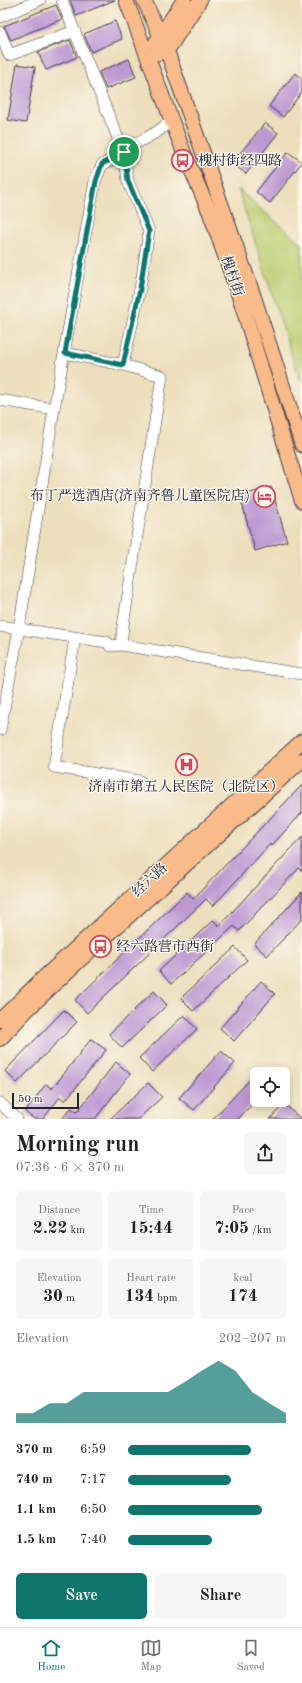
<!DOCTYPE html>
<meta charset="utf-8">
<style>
:root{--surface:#fff;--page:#f6f6f6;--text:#202124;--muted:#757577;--line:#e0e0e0;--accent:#0f766e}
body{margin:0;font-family:"Old Standard TT","Noto Serif SC",serif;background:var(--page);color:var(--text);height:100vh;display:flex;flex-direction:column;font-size:15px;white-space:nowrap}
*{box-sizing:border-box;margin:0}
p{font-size:13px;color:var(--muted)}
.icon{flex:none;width:22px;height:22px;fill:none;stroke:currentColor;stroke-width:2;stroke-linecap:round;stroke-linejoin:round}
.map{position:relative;height:1119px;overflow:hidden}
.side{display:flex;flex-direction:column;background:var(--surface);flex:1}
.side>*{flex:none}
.tools{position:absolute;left:250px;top:1067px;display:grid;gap:8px}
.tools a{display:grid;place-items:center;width:40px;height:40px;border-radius:6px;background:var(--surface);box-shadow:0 2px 10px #0003;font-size:20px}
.scale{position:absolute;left:12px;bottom:10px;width:67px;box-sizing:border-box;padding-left:4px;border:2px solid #22223b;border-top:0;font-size:11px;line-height:14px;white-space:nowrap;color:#22223b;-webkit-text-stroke:3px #fbf7ec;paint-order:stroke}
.pin{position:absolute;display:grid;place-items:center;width:34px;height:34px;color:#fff;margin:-17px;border:2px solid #fff;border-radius:50%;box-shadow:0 1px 4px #0007}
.round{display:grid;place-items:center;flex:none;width:42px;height:42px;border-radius:6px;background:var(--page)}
.overview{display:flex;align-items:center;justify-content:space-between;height:68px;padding:0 16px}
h1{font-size:22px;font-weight:700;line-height:30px}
.stats{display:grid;grid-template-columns:repeat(3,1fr);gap:6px;height:68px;padding:4px 16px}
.stats div{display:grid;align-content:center;border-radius:6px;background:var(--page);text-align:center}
.stats b{font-size:17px;font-weight:700}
.stats small{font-size:11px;font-weight:400}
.stats p{font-size:11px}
.chart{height:112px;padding:8px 16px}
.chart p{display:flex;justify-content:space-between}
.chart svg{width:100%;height:72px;margin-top:4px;fill:var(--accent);opacity:.7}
.action{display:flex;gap:8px;margin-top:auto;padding:8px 16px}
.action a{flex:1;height:46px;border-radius:6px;background:var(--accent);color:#fff;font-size:16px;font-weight:700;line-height:46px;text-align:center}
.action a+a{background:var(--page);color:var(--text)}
ul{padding:0 16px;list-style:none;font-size:13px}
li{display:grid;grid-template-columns:64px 48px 1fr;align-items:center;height:30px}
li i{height:10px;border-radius:5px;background:var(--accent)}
.menu{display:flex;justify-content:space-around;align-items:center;height:56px;border-top:1px solid var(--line);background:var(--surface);font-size:11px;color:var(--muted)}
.menu a{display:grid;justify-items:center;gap:2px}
.menu .selected{color:var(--accent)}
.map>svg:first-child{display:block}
.green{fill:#bbcc6f;stroke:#6e7755}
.building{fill:#bd99d4}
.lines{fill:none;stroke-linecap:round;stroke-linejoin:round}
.minor-casing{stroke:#403e4e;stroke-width:12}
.major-casing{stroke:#403e4e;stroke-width:16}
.minor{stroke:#fff;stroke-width:11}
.major{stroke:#fabb8b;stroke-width:14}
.route-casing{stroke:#fff;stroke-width:8}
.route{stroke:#0f766e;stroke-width:5}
.labels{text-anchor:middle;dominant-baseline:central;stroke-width:3;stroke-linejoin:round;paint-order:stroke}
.poi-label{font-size:14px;fill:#22223b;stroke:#fbf7ec;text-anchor:start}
.street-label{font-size:14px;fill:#22223b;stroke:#fbf7ec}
</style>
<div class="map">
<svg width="302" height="1119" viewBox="0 0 302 1119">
<rect width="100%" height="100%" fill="#fbf7ec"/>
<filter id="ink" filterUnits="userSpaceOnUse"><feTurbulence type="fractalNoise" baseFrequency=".025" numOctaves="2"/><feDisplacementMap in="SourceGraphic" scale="8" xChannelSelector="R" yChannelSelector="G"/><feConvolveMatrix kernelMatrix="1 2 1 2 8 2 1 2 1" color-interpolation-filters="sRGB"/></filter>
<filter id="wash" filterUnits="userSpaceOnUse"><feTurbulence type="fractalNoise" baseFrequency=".012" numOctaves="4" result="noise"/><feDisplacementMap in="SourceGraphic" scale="16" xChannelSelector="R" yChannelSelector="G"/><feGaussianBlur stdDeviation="0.9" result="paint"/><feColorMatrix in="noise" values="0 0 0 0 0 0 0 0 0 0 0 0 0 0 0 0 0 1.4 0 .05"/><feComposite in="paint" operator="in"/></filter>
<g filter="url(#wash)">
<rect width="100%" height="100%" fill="#eddfbc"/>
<path class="green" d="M238 189 302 244V379L300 381Z"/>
<g id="blocks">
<path class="building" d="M70 0H115L76 16Z
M56 5 62 19 11 40 4 26Z
M115 21 122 39 91 52 84 34Z
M70 40 77 57 46 70 38 52Z
M129 59 136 77 106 89 99 72Z
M17 64 35 67 26 123 8 120Z
M295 73 302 78V92L283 117 269 106Z
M265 123 278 133 246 174 232 163Z
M288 152 302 162 270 203 256 192Z
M271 487 287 541 255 551 240 496Z
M302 785V813L271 846 270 844 213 906 206 899 87 1013 75 1000 187 892 193 899Z
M302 837V871L299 868 239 931 234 926 171 984 159 971 213 920 219 926Z
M302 892V919L267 956 254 944Z
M235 947 247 960 193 1011 181 998Z
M261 981 275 994 234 1041 220 1028Z
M154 991 167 1005 122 1048 109 1034Z
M64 1010 77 1022 17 1083 5 1071Z
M184 1015 197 1029 152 1072 139 1058Z
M91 1039 106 1050 65 1101 60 1097 43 1119H34L25 1112 46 1084 52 1089Z
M221 1051 235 1063 194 1110 179 1098Z
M116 1062 130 1074 95 1119H62L71 1108 77 1112Z
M257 1072V1099L238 1119H213Z
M148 1083 162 1097 138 1119H110Z
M284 1104 301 1119H270Z"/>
</g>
</g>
<g filter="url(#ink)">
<use href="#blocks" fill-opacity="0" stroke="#403e4e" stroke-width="1"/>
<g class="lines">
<defs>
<path id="minor" d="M62 0 124 153 128 181 149 231 140 289 123 365 162 376 123 626 121 645
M0 17 40 0
M0 32 9 55 75 31
M65 353 123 365
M0 400 54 409
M0 626 107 642 110 646 121 645 302 674
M75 638 54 767 140 781
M0 730 19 629 54 409 95 181 102 165 124 153 133 145 157 132 171 121
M0 1103 17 1119"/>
<path id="major" d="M126 0 184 153 210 213 242 305 302 501
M144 0 167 51 253 294 302 445
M156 42 184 0
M147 56 167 51 200 0
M0 1020 40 981 302 741
M0 1039 27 1010 82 958 302 760"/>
</defs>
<use href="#minor" class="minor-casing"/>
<use href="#major" class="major-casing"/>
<use href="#minor" class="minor"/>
<use href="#major" class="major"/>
</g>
</g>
<g class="lines" filter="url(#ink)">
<defs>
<path id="route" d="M124 152 128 181 149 231 140 289 123 365 65 353 96 181 102 164Z"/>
</defs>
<use href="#route" class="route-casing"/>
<use href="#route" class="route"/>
</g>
<defs>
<symbol id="bus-ring" viewBox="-11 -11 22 22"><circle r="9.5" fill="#fbf7ec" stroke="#d1495b" stroke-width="1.5"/><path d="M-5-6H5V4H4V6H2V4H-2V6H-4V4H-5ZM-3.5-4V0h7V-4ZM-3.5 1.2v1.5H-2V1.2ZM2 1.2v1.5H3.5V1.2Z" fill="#d1495b"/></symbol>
<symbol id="hotel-ring" viewBox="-11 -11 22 22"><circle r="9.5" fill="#fbf7ec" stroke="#d1495b" stroke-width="1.5"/><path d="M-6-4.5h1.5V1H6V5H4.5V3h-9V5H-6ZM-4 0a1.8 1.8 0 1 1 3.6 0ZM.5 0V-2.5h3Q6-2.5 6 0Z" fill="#d1495b"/></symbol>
<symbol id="hospital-ring" viewBox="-11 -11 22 22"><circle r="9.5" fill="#fbf7ec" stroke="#d1495b" stroke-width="1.5"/><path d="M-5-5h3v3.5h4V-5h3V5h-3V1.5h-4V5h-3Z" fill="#d1495b"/></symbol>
</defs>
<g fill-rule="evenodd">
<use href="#bus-ring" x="170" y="148" width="25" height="25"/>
<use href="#hotel-ring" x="252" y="484" width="25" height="25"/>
<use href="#hospital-ring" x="174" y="752" width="25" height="25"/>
<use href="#bus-ring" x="88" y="934" width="25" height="25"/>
</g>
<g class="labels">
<g class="poi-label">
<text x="198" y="161">槐村街经四路</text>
<text x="250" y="496" text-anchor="end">布丁严选酒店(济南齐鲁儿童医院店)</text>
<text x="186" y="787" text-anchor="middle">济南市第五人民医院（北院区）</text>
<text x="116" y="947">经六路营市西街</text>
</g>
<g class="street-label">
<text transform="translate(232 276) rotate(71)">槐村街</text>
<text transform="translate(150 880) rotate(-43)">经六路</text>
</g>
</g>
</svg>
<div class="tools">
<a><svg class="icon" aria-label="locate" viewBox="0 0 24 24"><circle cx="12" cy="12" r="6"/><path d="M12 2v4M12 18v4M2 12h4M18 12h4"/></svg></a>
</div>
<div class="scale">50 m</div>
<div class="pin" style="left:124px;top:152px;background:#1e9e55"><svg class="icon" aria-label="arrive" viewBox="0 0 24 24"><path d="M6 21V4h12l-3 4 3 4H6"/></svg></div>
</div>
<section class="side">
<div class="overview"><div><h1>Morning run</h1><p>07:36 · 6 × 370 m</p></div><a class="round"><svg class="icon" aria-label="share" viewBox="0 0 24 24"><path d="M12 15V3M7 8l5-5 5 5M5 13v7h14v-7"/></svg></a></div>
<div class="stats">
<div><p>Distance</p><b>2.22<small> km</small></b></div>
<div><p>Time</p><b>15:44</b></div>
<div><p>Pace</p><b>7:05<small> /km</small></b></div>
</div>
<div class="stats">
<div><p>Elevation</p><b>30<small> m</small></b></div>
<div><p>Heart rate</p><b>134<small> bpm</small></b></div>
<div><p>kcal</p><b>174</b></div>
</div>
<div class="chart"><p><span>Elevation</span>202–207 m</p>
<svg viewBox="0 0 160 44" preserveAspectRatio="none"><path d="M0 44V38L10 38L20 32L30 32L40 25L50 25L60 25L70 25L80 25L90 25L100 19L110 12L120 6L130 12L140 25L150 32L160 38V44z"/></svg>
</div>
<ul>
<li><b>370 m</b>6:59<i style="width:78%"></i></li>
<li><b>740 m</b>7:17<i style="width:65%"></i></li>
<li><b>1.1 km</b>6:50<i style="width:85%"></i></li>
<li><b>1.5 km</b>7:40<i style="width:53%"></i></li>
</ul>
<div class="action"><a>Save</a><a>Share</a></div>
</section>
<nav class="menu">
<a class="selected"><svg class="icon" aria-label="home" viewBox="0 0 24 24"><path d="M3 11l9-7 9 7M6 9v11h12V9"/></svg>Home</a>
<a><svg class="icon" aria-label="map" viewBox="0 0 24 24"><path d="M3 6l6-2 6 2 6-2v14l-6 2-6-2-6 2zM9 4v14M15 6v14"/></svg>Map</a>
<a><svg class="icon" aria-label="saved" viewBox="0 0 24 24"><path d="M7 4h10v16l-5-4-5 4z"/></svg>Saved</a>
</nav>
